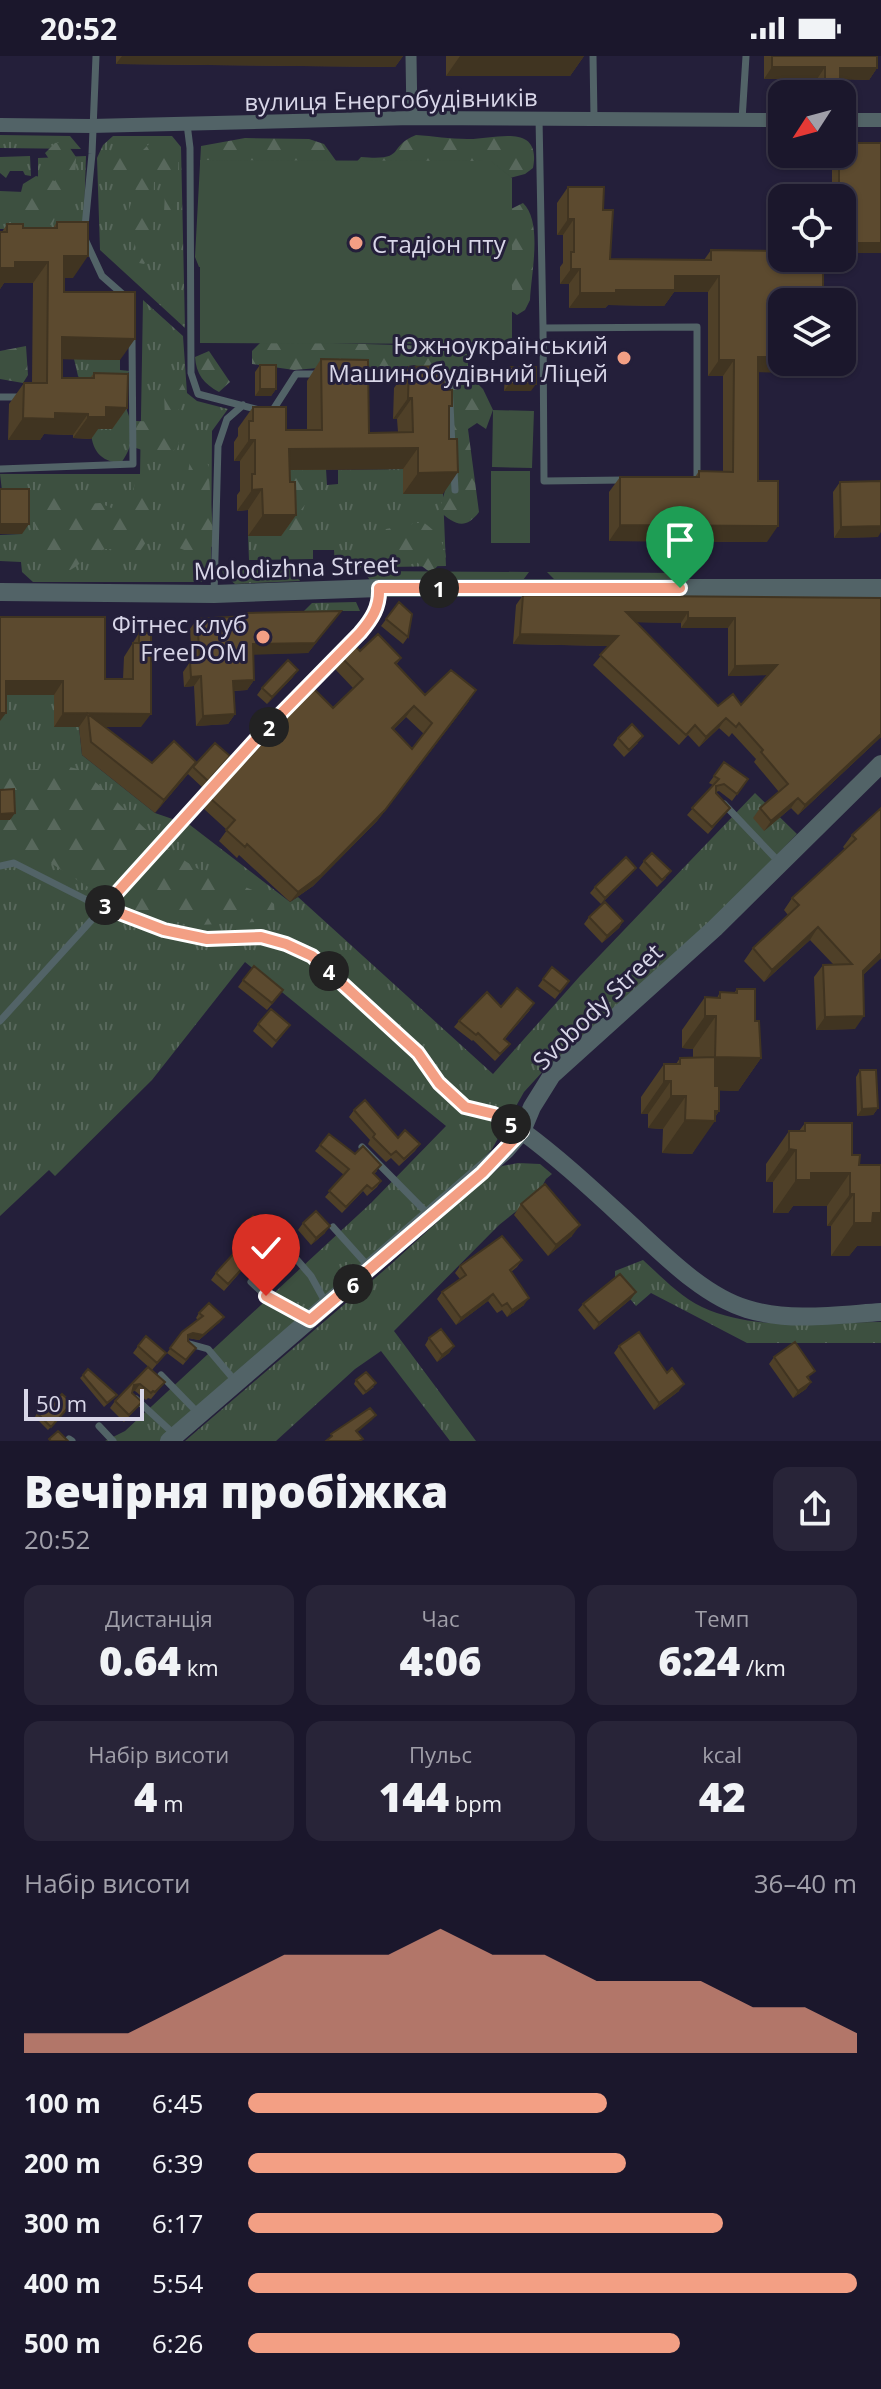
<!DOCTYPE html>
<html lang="uk">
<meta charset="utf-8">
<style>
:root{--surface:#1b172c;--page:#282438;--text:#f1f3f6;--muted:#a09fa9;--line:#393648;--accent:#f39f84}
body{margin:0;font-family:"Open Sans",sans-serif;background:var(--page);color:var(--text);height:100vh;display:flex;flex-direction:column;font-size:30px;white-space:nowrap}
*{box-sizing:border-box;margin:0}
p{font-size:26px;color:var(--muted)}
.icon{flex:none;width:44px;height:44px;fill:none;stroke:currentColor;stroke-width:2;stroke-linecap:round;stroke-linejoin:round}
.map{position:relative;height:1385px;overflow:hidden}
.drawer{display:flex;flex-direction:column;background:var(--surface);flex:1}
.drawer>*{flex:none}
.needle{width:52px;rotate:234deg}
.controls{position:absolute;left:768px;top:24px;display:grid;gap:16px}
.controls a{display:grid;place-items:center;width:88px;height:88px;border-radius:16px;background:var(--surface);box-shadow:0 2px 6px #0004,0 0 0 2px var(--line);font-size:40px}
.scale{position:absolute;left:24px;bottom:20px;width:120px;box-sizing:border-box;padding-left:8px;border:4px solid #d8d6e8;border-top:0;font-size:22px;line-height:28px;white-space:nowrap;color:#d8d6e8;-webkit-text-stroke:6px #241f3a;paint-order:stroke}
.pin{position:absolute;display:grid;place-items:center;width:68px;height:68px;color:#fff;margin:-82px -34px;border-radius:50% 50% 50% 0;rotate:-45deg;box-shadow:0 0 8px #0007}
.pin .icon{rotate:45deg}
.km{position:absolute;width:40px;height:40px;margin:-20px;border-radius:50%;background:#222;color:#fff;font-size:22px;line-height:40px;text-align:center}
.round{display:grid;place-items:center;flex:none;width:84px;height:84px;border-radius:16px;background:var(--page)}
.head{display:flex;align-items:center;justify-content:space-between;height:136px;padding:0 24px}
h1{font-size:44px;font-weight:800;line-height:60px}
.figures{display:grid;grid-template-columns:repeat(3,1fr);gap:12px;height:136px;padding:8px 24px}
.figures div{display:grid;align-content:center;border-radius:16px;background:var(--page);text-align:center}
.figures b{font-size:40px;font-weight:800}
.figures small{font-size:22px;font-weight:400}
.figures p{font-size:22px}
.chart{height:224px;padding:16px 24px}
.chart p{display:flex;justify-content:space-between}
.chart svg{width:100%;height:144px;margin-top:8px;fill:var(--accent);opacity:.7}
ul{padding:0 24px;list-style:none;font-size:26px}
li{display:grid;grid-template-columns:128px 96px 1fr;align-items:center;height:60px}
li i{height:20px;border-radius:10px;background:var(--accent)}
.status{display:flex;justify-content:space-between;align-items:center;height:56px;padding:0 40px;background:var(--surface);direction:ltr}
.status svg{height:22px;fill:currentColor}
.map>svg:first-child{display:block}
.grass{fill:url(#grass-tufts)}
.forest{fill:url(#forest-firs)}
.pitch{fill:#3d5040}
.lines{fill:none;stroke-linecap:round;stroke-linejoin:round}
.service{stroke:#526367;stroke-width:7}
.pedestrian{stroke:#526367;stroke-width:11}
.minor{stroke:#526367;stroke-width:14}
.tertiary{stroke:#526367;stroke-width:18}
.wall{fill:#4f4028;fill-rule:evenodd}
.shaded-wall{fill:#403421}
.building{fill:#5c4a2f;stroke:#403421;stroke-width:2;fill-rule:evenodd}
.route-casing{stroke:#fff;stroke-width:16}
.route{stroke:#f39f84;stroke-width:10}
.poi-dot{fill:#f39f84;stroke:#241f3a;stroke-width:3}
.labels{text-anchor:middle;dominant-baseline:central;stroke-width:6;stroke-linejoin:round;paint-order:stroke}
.street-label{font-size:24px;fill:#d8d6e8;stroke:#241f3a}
.poi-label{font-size:24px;fill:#d8d6e8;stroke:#241f3a;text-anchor:end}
</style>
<div class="status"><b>20:52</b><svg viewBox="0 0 49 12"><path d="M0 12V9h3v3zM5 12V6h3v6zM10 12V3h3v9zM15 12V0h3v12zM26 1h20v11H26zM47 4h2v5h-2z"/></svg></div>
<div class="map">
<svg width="881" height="1385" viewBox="0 0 881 1385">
<defs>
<pattern id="grass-tufts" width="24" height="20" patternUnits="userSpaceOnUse" patternTransform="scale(2)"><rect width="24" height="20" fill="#3d5040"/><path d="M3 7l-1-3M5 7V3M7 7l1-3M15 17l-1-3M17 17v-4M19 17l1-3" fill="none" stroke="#58685c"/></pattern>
<pattern id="forest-firs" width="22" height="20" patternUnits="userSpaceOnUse" patternTransform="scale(2)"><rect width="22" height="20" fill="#3d5040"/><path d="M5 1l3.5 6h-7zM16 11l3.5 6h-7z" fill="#58685c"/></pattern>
</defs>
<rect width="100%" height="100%" fill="#241f3a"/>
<path class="grass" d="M0 79 70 80 81 93 0 92Z
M113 80H172L181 91 185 272 100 194 97 102 103 89Z
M30 100 31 120 25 119 23 115H10L6 122 0 117V101Z
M86 100 84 163 74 173H0V135L24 136 38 133V102Z
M143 244 183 280 187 337 197 345 228 353 212 375 211 518 204 526H33L22 516 21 506 0 505V479L22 478 3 443 0 418H140Z
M74 303 120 304V314L130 315 110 333 85 330 78 320Z
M126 352C135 373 134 389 121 407 100 406 91 393 91 373Z
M326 413 327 429 338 428V414L407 413 403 438H443L446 510 335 512 334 494H313V503L249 504 248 480 281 479 275 414Z
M222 513H293L300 525 235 528 223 518Z
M364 515 529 516 520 528 371 526Z
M547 516 681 517 691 528H559Z
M356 546 360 555H304L312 547Z
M0 639H54V670L79 671 82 699 155 757 190 769 290 846 298 841 493 1018 580 920 755 737 797 778 694 885 545 1013 524 1036 492 1093 471 1116 160 1385H105L125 1375 371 1147 446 1070 245 906 152 1024 55 1120 49 1114 0 1160Z
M518 1107 540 1108 552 1118 546 1123 538 1138 499 1169 394 1275 476 1385H450L381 1295 355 1313 276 1385H185L389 1210 480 1127 502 1110Z
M643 1204C661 1220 679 1240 702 1251 756 1276 823 1266 881 1266V1287H747L651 1237 636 1250 615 1225V1215Z"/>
<path class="forest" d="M416 79C433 80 450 83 467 83 493 84 542 65 533 112L525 118 480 130 352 111 361 101C408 105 386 91 416 79Z
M169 82 179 92 176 169 168 174 164 157 166 114 154 120 153 197 144 208 139 207 128 157 137 128 106 120 99 112 100 104 140 97 154 83Z
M245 82 309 83 324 88 339 109 210 210 199 211 195 201 201 90Z
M65 85 76 101 75 125 69 138 59 149 53 168 34 173 25 169 19 144 23 128 36 120 55 125V112L45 97 55 87Z
M523 147C543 166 531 218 530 244L525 254 517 259 501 248V158Z
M262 285 433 290 467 298 469 319 483 333 493 354 486 373 477 367 468 373 479 456C465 475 454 468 439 455L447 428 438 385 451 337 442 319 414 309 374 316 343 310 294 314 252 308V295Z
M26 290 28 319 23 327 0 323V295Z
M209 295 230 326 219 336C204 328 196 318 195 301Z
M180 323 187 337 177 357 179 388 177 393 157 399 130 390 125 377 136 365 165 366 164 335Z
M196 396 205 400 208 409 214 488 207 496C191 496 176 495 167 482L172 474 195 478C203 452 176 418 196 396Z
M294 420 308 423 315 437 299 456 306 492 304 496 293 499 284 492 287 472 283 430 284 425Z
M144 421 147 425 154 474 138 498C126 499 117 492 106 493 93 495 79 510 67 516L55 500 40 490C35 473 31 457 37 439L47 436 74 449 100 447 123 457 131 451 135 425Z
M423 466C436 475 444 485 446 501L431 517 411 502 394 512 364 508 354 500 374 494 386 473Z
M65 710 78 713 92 723C128 754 159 792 202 815 226 828 253 828 274 848L275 861 258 866 199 869 133 854 110 845 49 806 0 791V717Z"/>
<path class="pitch" d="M200 104 491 105 512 122V288L200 287Z
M493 354 534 355 532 412 492 411Z
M491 415H530V487H491Z"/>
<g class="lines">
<path class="service" d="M96 0 92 98 84 181 102 220 127 242
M593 0 594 62
M539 62 543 272 697 271V423
M742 64 746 0
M187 68 190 92 191 317 198 338 259 354
M543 272 544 425 624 424
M361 319H413
M437 319H442L449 327 452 391
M0 341H22
M271 357 296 318H321
M0 413 133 408 132 281
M454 415 455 434
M214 538 218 390 227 363 243 349
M724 748 779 806
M0 810 14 807 85 843 164 874 207 883 261 881 286 888 312 900 418 997 439 1027 465 1051 494 1058 520 1074
M0 965 257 682 360 577C372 564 380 552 379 534
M362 1091 428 1158
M333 1171 369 1211
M292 1198 311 1220 327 1249
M251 1226 266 1240 309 1264
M190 1288 208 1293 236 1326
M161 1319 198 1357
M136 1343 174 1378
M99 1370 113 1385
M69 1383 72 1385"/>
<path class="pedestrian" d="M411 0 412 62"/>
<path class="minor" d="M842 64H881
M0 69 91 70 412 62 782 64"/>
<path class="tertiary" d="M0 536 214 538 379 532H881
M522 1075C560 1103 594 1135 629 1167 662 1197 703 1240 747 1253 790 1266 837 1259 881 1256
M169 1385 506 1094 522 1075 532 1051 552 1019 715 872 881 708"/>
</g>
<path class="wall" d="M116 0H403L395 11 116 8Z
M446 0H584L570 20H446Z
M764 0H877V12L869 24 840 23 832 36 817 35V23H764Z
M881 87V197H842V142H832V98H842Z
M568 131 603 154 610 203 704 204 711 194 782 306H818L811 317 758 316V425L767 486 609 485V436L620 421H695L699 415H723V320H708V236H674L664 250 608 249 605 252H569V228H560V211L563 207V179H557V147Z
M57 166 73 222H64V236L120 304 62 303V322H90L94 317 127 352 112 373H98L91 383 73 382V379L44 378 40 384H8L9 348 24 327H32L33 227H4L0 233 2 176 7 168 23 172H53Z
M321 303 369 377 398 376 397 363H393L394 332 409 311 444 334 449 354 443 438H403V413L290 414V426L296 459 281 480H248V454L237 455V439L240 435V405H234V386L238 380V372L253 351 286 374H307V325Z
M260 309 276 333 271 340H255V316Z
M509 311 531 335H504L505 318Z
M840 426 878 481 834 482 833 436Z
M523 539 881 542V681L798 759 791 752 764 775 753 762 760 752 779 736 754 706 756 703 732 677 729 681 719 672 699 691 688 679 679 689 593 609 609 590 513 588 516 549ZM636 566 681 567V572H728V620L767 619 741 649 718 650Z
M399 546 408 581 403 588 381 570Z
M341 555 308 597 253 598 254 624 247 634 234 635 235 658 228 668 196 670 194 630 184 631 183 616 190 606H192L190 573 197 563 244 560 246 557Z
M0 561 105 623H123L124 601 139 577 141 671H105L152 707 196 706 225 707 203 732 188 718 155 757 82 699 79 671H54V639H6Z
M360 595 401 602 396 609 425 639 469 645 377 765 313 830 290 846 239 799 237 802 219 785 227 774 204 753 211 743 244 707 333 652 353 632 335 613 342 602ZM406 661 424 678 412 693 393 674Z
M293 621 267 648 257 639 262 632Z
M618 682 638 687 624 701 613 689Z
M724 706 748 723 732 745 719 735 716 736 730 752 708 778 687 759 713 729 709 727Z
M881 752V902L863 919 855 973 816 974 814 921 823 909 833 908 810 884 764 926 744 905 753 892 788 859 784 854 792 842 845 793 843 791 852 779Z
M644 805 666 822 657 831 639 812Z
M631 818 601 848 590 837 595 831Z
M589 861 623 865 619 872 602 887 584 868Z
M552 911 569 925 555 943 538 930Z
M243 924 278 941 267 954 238 931Z
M737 933 755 965 761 1002 738 1035 719 1034V1055L692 1098 662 1097 663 1073 648 1072V1058H641V1041L664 1008H676L680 1002H693V993L682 992V974L705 941 717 942 720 936 734 937Z
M501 951 530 954 505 983V994L495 1005 473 984 472 985 454 971 459 965Z
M258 968 285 976 272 992 253 975Z
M860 1014 878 1052 873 1059 857 1060 856 1021Z
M354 1054 398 1082 420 1088 415 1095 399 1110 391 1102 386 1106 368 1088 370 1084 349 1061Z
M805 1067 852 1099 859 1109H881V1190H857L849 1200H831V1170H827V1150H793L788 1157H773V1126H766V1108L789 1075H799Z
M329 1078 377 1115 374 1118 381 1125 377 1131 367 1140 363 1135 342 1157 325 1141 344 1119 315 1095Z
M521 1148 572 1180 548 1200 514 1159Z
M303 1167 325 1177 311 1189 298 1174Z
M244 1169 272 1191 289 1209 273 1227 252 1206 264 1193 242 1172Z
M522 1204 517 1211 511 1216 524 1249 507 1261 502 1254 497 1257 488 1245 456 1269 437 1243 442 1236 460 1223 455 1217 460 1210Z
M243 1213 224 1235 211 1224 216 1217Z
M636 1236 631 1243 594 1274 578 1254 583 1248Z
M199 1257 220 1266 199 1284 188 1282V1285L196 1292 183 1309 167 1297 182 1276 198 1264 196 1262Z
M429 1282 454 1290 449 1297 437 1306 425 1289Z
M138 1290 166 1297 152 1314 133 1297Z
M619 1290 679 1335 654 1354 614 1297Z
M774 1301 810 1322 808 1323 811 1326 806 1333 793 1342 769 1308Z
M148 1311 165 1326 151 1343 148 1342 146 1344 135 1335H132V1337L142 1346 124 1366 110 1352 115 1345Z
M83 1319 114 1342 104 1351 80 1322Z
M356 1324 374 1331 363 1339 354 1328Z
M51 1349 70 1351 48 1374 35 1361 37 1357Z"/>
<path class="shaded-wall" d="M122 0H403L395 11 116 8Z
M460 0H584L570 20H446Z
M772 11H825L817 23H764Z
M840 12H877L869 24 832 23Z
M825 24H840L832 36 817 35Z
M568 163H574L563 179H557Z
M842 187H881V197H842Z
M64 200H88L73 222H49Z
M15 206H48L33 227H4L0 233V212Z
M571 213H580L569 228H560Z
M675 220H719L708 236H674L664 250 608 249 605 252H569L580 237 616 234Z
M62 281 135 283 120 304 47 303Z
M758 301H782V306H818L811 317 747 316Z
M719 304H734L723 320H708Z
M509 328H536L531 335H504Z
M260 333H276L271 340H255Z
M408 342H412L397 363H393Z
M106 351 127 352 112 373H98L91 383 73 382 88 361Z
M55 357 88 358 73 379 44 378 40 384H8L23 362Z
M249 384H255L240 405H234Z
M418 392 403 413 275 414 289 393Z
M458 416 443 438H403L418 417Z
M262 433 248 454 237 455 252 434Z
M263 459H296L281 480H248Z
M0 468H29L22 478H0Z
M620 469 778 470 767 486 609 485Z
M881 470V476L878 481 834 482 841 471Z
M341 555 308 597 246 599 253 588Z
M626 556H688L681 567 619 566Z
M688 562H735L728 572H681Z
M520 578 618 580 611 590 513 588Z
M777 609 770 619 728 620 735 610Z
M298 614 293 621 267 648 272 641Z
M201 620 194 630 184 631 191 621Z
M254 624 247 634 226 635 233 625Z
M6 625H63L54 639H0Z
M469 645 377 765 313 830 290 846 298 836Z
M414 650 406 661 384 683 392 672Z
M0 657H6L0 665Z
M63 657 151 658 141 671H90L88 658 79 671H54Z
M235 658 228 668 196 670 203 660Z
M726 662 719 672 699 691 706 681Z
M881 678V681L798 759 805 749Z
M196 706 187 719 155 757 164 744Z
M798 742 791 752 764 775 771 765Z
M15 757 10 764H0V758Z
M636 812 631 818 601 848 605 842Z
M623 865 619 872 602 887 607 880Z
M818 871 810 884 764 926 772 914Z
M881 897V902L854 928 863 915Z
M705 960H716L693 993 682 992Z
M864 960 855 973 816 974 825 961Z
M715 1001 761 1002 738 1035 692 1034Z
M664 1025H671L648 1058H641Z
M671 1040H686L663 1073 648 1072Z
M878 1052 873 1059 857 1060 862 1053Z
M715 1055H719L712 1065H715L692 1098 662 1097 685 1064Z
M789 1093 796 1094 773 1126H766Z
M811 1117H850L827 1150H793L788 1157H773L796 1124Z
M850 1138H854L831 1170H827Z
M873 1157H881V1190H857L849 1200H831L854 1167Z
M580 1169 572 1180 548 1200 556 1189Z
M330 1170 325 1177 311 1189 316 1182Z
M636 1236 631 1243 594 1274 599 1267Z
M493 1238 488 1245 456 1269 461 1262Z
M529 1242 524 1249 507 1261 512 1254Z
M224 1261 220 1266 199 1284 189 1282 185 1284 188 1279Z
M454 1290 449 1297 437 1306 442 1299Z
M811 1326 806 1333 793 1342 798 1335Z
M140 1328 135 1335 129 1336 134 1329Z
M684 1328 679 1335 654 1354 659 1347Z
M376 1359 372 1364 353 1380 356 1375Z"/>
<path class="building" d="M772 0H877V12H840V24H825V11H772Z
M842 87H881V187H842V142H839V98H842Z
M568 131H604L603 154H613L610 203 711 204V194L782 195V202H823V246H782V301H758V425H778V470L620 469V421H699V415L733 416 734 304H719V220H675V234H616V237H580V213H571V196H574V163H568Z
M57 166H88V200H64V236H135V283L62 281V322H94V317L128 318 127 352 106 351V361H88V358L55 357V363L23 362 24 327H47L48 206H15V212H0V176H7V168H23V172H57Z
M321 303 368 304 369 377 413 376 412 342H408L409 311 443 310 444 334H452V350H449V383H457L458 416 418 417V392L289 393 290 426H295L296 459H263L262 433 252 434V418H255V384H249V365H253V351H286V374H322Z
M260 309H276V333H260Z
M509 311H536V328H509Z
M881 425V470L841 471 840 426Z
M0 433H29V468H0Z
M523 539 881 542V678L805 749 798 742 771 765 760 752 788 728 761 696 763 694 739 667 736 671 726 662 706 681 695 669 686 679 600 599 618 580 520 578ZM626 556H688V562H735V610L777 609 741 649 733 638 718 650Z
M399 546 412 558 408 581 386 563Z
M341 555 315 587 253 588 254 624 233 625 235 658 203 660 201 620 191 621 190 606 200 605 197 563 246 560V557Z
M0 561H105V623H133V587H139V577H151V658L63 657V625H6V657H0Z
M378 578 401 602 395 607 425 639 451 614 476 634 385 754 321 819 298 836 247 788 245 791 226 774 235 764 211 743 242 705 244 707 313 632 333 652 363 623 342 602 355 590 360 595ZM414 650 432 667 412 693 392 672Z
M288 604 298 614 272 641 262 632Z
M88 658 152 707 174 685 196 706 164 744 91 686Z
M632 668 643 680 629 694 618 682Z
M215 687 230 700 208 725 193 711Z
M724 706 748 723 737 738 724 728 716 730V737L730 752 712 771 692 752 719 723 714 720Z
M14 733 15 757 0 758V734Z
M881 752V897L863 915 864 960 825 961 823 909 852 908 818 871 772 914 753 892 799 849 792 842 856 783 852 779Z
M652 797 671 815 662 824 644 805Z
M626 801 636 812 605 842 595 831Z
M605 846 623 865 607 880 589 861Z
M254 910 283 934 272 947 243 924Z
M552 911 569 925 560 936 543 923Z
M517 932 534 947 504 983 510 988 500 998 478 977 476 979 459 965 487 936 501 951Z
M737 933H755V965H759L761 1002 715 1001 716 960H705V941L720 942V936L737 937Z
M271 953 290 969 276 985 258 968Z
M715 1001V1030H719V1055H715V1065L685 1064 686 1040H671V1025H664V1008H680V1002Z
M860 1014H876L878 1052 862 1053Z
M365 1044 398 1082 405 1074 420 1088 404 1103 396 1095 391 1099 373 1081 375 1078 354 1054Z
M805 1067H852V1099H860L859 1109H881V1157H873L872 1167H854V1138H850V1117H811V1124H796V1094L789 1093V1075H805Z
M329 1078 355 1098 363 1090 381 1109 373 1117 381 1125 372 1133 367 1129 346 1151 329 1135 349 1113 320 1089Z
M545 1128 580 1169 556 1189 521 1148Z
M316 1155 330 1170 316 1182 303 1167Z
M253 1160 264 1170 272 1160 287 1173 271 1191 269 1188 267 1190 244 1169Z
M502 1180 522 1204 510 1214 529 1242 512 1254 507 1247 502 1250 493 1238 461 1262 442 1236 466 1219 460 1210Z
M269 1188 289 1209 278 1220 257 1199Z
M236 1195 248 1206 228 1228 216 1217Z
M620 1218 636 1236 599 1267 583 1248Z
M209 1247 224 1261 203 1279 193 1277 188 1279V1285L196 1292 186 1304 170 1292 182 1276 203 1260 199 1257Z
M441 1273 454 1290 442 1299 429 1282Z
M639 1276 667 1317 672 1312 684 1328 659 1347 619 1290Z
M146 1280 166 1297 157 1307 138 1290Z
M795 1286 815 1315 807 1321 811 1326 798 1335 774 1301Z
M148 1311 165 1326 155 1336 153 1335 151 1337 140 1328 134 1329 132 1337 142 1346 129 1359 115 1345Z
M88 1313 117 1339 107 1347 83 1319Z
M366 1316 376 1327 366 1336 356 1324Z
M62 1338 72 1347 51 1371 37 1357 49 1346 51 1349Z
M370 1352 376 1359 356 1375 363 1383 359 1385H326L332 1380 331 1378Z
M58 1375 68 1385H51L49 1383Z"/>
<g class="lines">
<defs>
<path id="route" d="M266 1240 310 1264 482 1117 522 1075 494 1058 465 1051 439 1027 418 997 312 900 286 888 261 881 207 883 164 874 104 851 257 682 360 577C372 563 380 551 379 532H680"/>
</defs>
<use href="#route" class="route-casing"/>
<use href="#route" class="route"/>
</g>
<g class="poi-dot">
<circle cx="356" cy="187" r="8"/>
<circle cx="624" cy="302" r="8"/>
<circle cx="263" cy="581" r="8"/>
</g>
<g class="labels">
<g class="street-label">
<text transform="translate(391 43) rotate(-1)">вулиця Енергобудівників</text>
<text transform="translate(296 511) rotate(-2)">Molodizhna Street</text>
<text transform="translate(597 950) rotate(-44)">Svobody Street</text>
</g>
<g class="poi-label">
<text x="372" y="187" text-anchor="start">Стадіон пту</text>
<text x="608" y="288">Южноукраїнський<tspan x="608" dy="28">Машинобудівний Ліцей</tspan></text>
<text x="247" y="567">Фітнес клуб<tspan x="247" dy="28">FreeDOM</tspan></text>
</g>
</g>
</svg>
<div class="controls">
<a><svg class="needle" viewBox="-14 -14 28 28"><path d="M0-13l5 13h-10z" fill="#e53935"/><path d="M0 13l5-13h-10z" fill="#a09fa9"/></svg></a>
<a><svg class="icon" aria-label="locate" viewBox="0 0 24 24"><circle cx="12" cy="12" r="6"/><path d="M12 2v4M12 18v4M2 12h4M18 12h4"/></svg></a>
<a><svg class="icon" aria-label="layers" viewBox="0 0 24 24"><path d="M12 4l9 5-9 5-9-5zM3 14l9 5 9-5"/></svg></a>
</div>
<div class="scale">50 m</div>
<div class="pin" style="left:680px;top:532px;background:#1e9e55"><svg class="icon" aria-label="arrive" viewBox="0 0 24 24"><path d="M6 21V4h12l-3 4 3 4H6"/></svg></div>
<div class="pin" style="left:266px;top:1240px;background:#d93025"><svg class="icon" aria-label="check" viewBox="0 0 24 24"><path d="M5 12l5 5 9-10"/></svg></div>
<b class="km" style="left:439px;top:532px">1</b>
<b class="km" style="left:269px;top:671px">2</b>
<b class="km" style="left:105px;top:849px">3</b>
<b class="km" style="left:329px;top:915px">4</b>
<b class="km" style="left:511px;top:1068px">5</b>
<b class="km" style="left:353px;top:1228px">6</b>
</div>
<section class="drawer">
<div class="head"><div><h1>Вечірня пробіжка</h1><p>20:52</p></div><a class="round"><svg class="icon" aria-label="share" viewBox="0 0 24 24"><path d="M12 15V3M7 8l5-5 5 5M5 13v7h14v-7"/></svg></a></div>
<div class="figures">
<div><p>Дистанція</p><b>0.64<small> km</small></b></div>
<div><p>Час</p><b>4:06</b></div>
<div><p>Темп</p><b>6:24<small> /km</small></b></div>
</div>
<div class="figures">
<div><p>Набір висоти</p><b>4<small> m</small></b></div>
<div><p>Пульс</p><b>144<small> bpm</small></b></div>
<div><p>kcal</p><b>42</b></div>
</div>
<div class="chart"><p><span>Набір висоти</span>36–40 m</p>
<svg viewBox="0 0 160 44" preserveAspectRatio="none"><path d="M0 44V38L10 38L20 38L30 30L40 22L50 14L60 14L70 14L80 6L90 14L100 14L110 22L120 22L130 22L140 30L150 30L160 38V44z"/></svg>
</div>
<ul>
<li><b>100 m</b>6:45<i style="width:59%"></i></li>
<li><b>200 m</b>6:39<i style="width:62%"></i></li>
<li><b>300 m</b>6:17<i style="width:78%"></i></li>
<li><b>400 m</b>5:54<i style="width:100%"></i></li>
<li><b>500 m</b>6:26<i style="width:71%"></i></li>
</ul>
</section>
